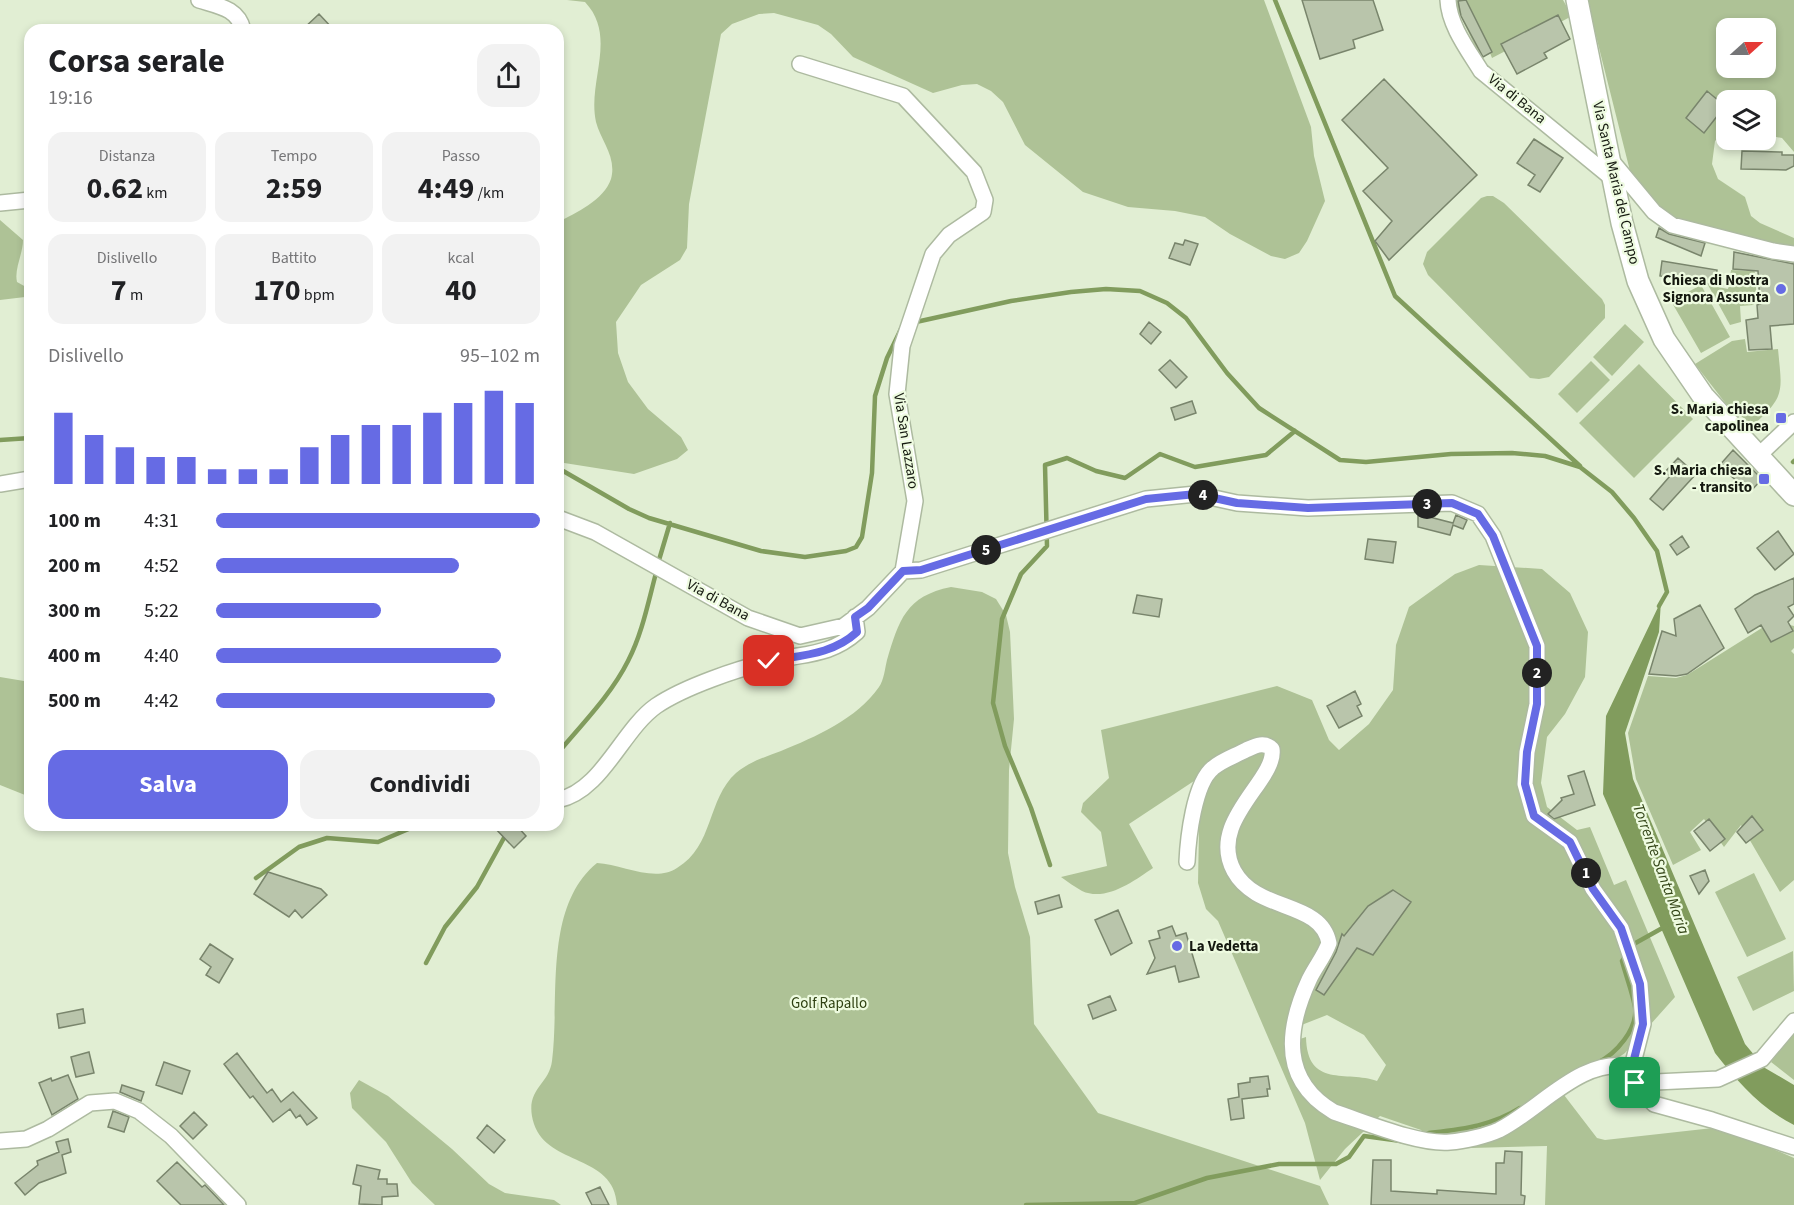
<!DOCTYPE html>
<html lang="it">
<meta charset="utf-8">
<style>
:root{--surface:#fff;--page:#f2f2f2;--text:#202124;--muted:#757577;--accent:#666be4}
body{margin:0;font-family:"Source Sans 3",sans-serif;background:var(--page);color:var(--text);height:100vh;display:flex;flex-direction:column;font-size:22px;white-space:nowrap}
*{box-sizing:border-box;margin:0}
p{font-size:20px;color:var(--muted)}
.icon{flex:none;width:33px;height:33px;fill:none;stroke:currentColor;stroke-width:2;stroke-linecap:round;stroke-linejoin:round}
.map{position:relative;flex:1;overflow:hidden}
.side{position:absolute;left:24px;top:24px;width:540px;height:807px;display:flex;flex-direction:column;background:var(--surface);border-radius:18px;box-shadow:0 3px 9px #0003}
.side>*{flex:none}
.needle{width:39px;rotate:69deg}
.buttons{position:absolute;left:1716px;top:18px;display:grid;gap:12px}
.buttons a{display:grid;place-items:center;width:60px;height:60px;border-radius:12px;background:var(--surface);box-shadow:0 3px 9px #0003;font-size:30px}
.pin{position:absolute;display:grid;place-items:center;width:51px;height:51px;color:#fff;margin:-26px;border-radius:12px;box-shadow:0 3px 9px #0006}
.km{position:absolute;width:30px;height:30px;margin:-15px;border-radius:50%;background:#222;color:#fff;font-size:16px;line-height:30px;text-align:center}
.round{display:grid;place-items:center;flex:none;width:63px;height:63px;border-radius:18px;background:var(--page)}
.summary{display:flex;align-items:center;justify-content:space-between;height:102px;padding:0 24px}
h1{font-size:33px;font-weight:700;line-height:45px}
.metrics{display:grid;grid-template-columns:repeat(3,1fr);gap:9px;height:102px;padding:6px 24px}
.metrics div{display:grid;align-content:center;border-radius:15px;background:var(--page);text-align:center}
.metrics b{font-size:30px;font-weight:700}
.metrics small{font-size:16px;font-weight:400}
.metrics p{font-size:16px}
.chart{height:168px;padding:12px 24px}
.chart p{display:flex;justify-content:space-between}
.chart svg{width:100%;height:108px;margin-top:6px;stroke:var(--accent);stroke-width:6}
.primary-button{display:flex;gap:12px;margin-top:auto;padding:12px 24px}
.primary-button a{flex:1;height:69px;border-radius:18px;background:var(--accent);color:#fff;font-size:24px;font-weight:700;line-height:69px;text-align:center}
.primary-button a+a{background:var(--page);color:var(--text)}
ul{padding:0 24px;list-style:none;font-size:20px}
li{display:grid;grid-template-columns:96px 72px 1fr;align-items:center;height:45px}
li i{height:15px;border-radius:8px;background:var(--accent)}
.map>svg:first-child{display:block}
.green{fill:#aec296;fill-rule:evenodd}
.water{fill:#819c5d}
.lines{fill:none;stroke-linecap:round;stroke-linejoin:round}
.stream{stroke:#819c5d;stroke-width:4.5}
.building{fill:#b9c5ab;stroke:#79856c;stroke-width:1.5}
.street-casing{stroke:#adbaa0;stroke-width:18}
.secondary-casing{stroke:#adbaa0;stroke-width:24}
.street{stroke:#fff;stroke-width:15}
.secondary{stroke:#fff;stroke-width:21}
.route-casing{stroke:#fff;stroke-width:12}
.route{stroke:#666be4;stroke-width:8}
.poi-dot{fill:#666be4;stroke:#eefbe0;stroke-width:2}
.labels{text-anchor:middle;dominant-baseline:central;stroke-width:4.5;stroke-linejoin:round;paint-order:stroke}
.street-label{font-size:15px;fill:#151910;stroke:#eefbe0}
.poi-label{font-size:15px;font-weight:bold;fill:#151910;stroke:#eefbe0;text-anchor:end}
.park-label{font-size:15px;fill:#2e4011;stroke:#eefbe0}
.water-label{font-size:16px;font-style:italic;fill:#334517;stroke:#eefbe0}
</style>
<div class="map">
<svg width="1794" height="1205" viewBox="0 0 1794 1205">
<rect width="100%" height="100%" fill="#e1eed3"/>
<path class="green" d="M567 0H1264L1311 127 1314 156 1325 201 1307 241 1299 253 1285 259 1271 256 1230 234 1205 217 1175 211 1128 207 1083 192 1025 145 1003 102 991 91 977 84 962 85 933 93 853 57 831 34 818 25 774 13 759 14 732 24 721 34 689 204 687 248 680 260 641 285 616 322 618 353 628 382 648 409 681 437 688 450 677 459 634 474 558 462V222C576 213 604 200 611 179 617 157 601 141 596 122 587 81 618 37 585 2Z
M1460 0H1563L1572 16 1492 58 1490 53 1481 58 1454 3Z
M1587 0H1794V152L1782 138 1766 135V100H1726V130L1715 141 1712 164 1718 179 1745 197 1751 216 1760 223 1794 238V247L1694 227 1661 213 1632 179ZM1726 28H1766V68H1726Z
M1487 196H1493L1504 203 1602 299 1605 305V318L1549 377 1539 379 1530 378 1428 275 1423 264 1427 252 1481 198Z
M0 220 23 240C23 254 14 269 17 282L26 287 25 297 0 300Z
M1754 264 1757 301 1753 305 1740 306 1741 322 1730 325 1708 285 1728 289 1731 270 1749 271Z
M1701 285 1730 337 1701 353 1671 301Z
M1625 324 1644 342 1612 376 1593 357Z
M1745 339 1747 352 1778 349C1782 392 1786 396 1752 426L1740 415 1737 418 1695 364 1732 341Z
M1591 361 1610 380 1577 413 1558 394Z
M1639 364 1693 419 1634 478 1579 423Z
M1479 565 1542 569 1570 593 1588 632 1585 677 1565 714 1547 737 1541 783 1547 807 1577 830 1590 827 1614 885 1626 880 1675 997 1625 1053 1564 1095 1597 1138 1605 1140 1722 1127 1794 1158V1205H1545L1547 1146 1435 1149 1421 1130 1380 1116 1345 1149 1320 1180 1305 1123 1218 921 1206 909 1198 883 1200 777 1129 824 1153 868C1134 881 1106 902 1082 891 1075 887 1068 882 1061 877L1107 866 1101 832 1081 812 1083 803 1109 778 1101 730 1277 686 1312 700 1329 740 1339 750 1369 724 1393 690 1396 645 1409 607 1455 574ZM1327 1015 1364 1035 1386 1065 1377 1081C1347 1070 1307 1089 1306 1037L1300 1039 1299 1026Z
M951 587 982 592 996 599 1006 615 1010 632 1014 719 1009 770 1008 853 1015 887 1030 937 1034 1024 1098 1113 1320 1186 1329 1205H617C614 1154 548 1166 534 1124 523 1089 549 1086 552 1061 560 999 543 907 597 863 622 864 654 883 677 868 714 846 707 799 736 773 749 762 765 757 781 751 815 737 857 719 879 687 884 680 885 668 887 660 899 620 906 596 951 587Z
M1773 621 1794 626V648L1791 651 1794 654V880L1780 892 1741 825 1724 847 1704 819 1690 832 1701 850 1673 865 1636 779 1628 733 1648 676 1676 678 1687 675Z
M0 677 30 682V797L0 785Z
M1754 873 1786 939 1747 957 1715 892Z
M1793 951 1794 991 1753 1011 1737 977Z
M1794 1031V1080L1771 1062Z
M359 1080 388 1096 452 1149 489 1184 505 1193 554 1200 561 1205H435L412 1183 386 1142 352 1108 350 1093Z"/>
<path class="water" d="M1661 601 1659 632 1625 733 1633 779 1745 1044 1765 1068 1794 1085V1125C1760 1108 1738 1082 1715 1053L1603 794 1606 716Z"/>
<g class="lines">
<path class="stream" d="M1275 0 1395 296 1580 466
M916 322 1011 301 1071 292 1106 289 1140 291 1167 303 1186 318 1227 373 1259 408 1340 460 1366 462 1451 454 1512 453 1545 456 1580 467 1612 492 1634 518 1657 551 1667 592 1659 606
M0 440 30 438
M1793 462 1794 461
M558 468 629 509 649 518 761 551 805 557 846 551 856 547 862 537 872 473 875 396 887 358 901 329
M659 560 670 523
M558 753C582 724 611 695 628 661 642 634 648 603 656 573
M1050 865 1031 808 1005 746 993 703 1002 619 1021 574 1047 546 1045 465 1067 458 1096 471 1125 478 1160 454 1195 467 1266 455 1295 431
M256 878 299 847 327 838 378 842 418 825
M1632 945 1666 926
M426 963 445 927 477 887 511 825
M1597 1063C1616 1054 1638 1029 1635 1007 1632 991 1626 976 1622 961L1626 955
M1423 1136 1429 1133C1462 1129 1492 1126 1520 1108
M1026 1205 1135 1203 1207 1178 1279 1164H1336L1349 1157 1364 1136 1401 1141"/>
</g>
<path class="building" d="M1302 0H1373L1383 30 1353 40 1355 48 1320 59Z
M1466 0 1492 52 1483 57 1461 16 1458 1Z
M319 14 334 30H302Z
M1558 15 1570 39 1544 53 1547 58 1517 74 1501 44Z
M1384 79 1477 175 1389 260 1375 241 1392 221 1363 191 1388 168 1342 120Z
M1707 91 1725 106 1704 133 1686 118Z
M1534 139 1563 158 1540 192 1528 185 1535 175 1517 163Z
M1742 151 1782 152V155H1794V166L1786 170 1741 169Z
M1659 228 1669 234 1705 243 1701 256 1656 237Z
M1185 240 1198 244 1190 265 1169 258 1175 243 1183 245Z
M1734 252 1794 264V324L1770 326 1772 349 1749 350 1746 320 1758 318 1757 305 1760 304 1758 271 1733 269Z
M1662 261 1717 270 1715 285 1660 276Z
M1149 322 1161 332 1151 344 1140 334Z
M1170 360 1187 377 1176 388 1159 370Z
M1192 401 1196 413 1175 420 1171 408Z
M1733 450 1762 479 1750 492 1719 466Z
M1678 458 1696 474 1663 510 1650 499 1670 476 1665 472Z
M1418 514 1453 523 1456 515 1467 520 1463 529 1453 525 1450 535 1418 527Z
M1778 531 1794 554 1775 570 1757 548Z
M1682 536 1689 547 1677 555 1670 545Z
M1368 539 1396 542 1393 563 1365 559Z
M1794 578V604L1788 607 1794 616 1788 622 1793 631 1771 642 1761 625 1748 633 1735 609 1755 595Z
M1137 595 1162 599 1159 617 1133 613Z
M1700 605 1724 648 1687 674 1676 676 1649 674 1662 631 1676 636 1674 619Z
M1355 691 1361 704 1357 706 1362 716 1339 728 1327 706Z
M1584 771 1595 805 1554 819 1548 814 1562 800 1561 798 1574 794 1568 776Z
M1752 816 1763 830 1746 843 1737 832Z
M1709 819 1725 839 1710 851 1694 831Z
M492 825H516L526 836 514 848Z
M1705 870 1709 881 1699 894 1690 876Z
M268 872 321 889 327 895 302 918 295 910 289 917 254 894Z
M1393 890 1411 902 1373 955 1357 948 1324 995 1316 990 1336 952 1342 934 1344 936 1368 906Z
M1059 895 1062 907 1038 914 1035 902Z
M1118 910 1132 943 1111 955 1095 920Z
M1172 926 1176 936 1186 933 1199 977 1179 982 1175 966 1147 974 1155 958 1149 941 1160 938 1158 931Z
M210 944 233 959 219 983 206 975 211 967 200 959Z
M1110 996 1116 1010 1093 1019 1088 1005Z
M83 1009 85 1023 59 1028 57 1014Z
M89 1052 94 1073 76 1077 71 1057Z
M237 1053 267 1093 272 1089 281 1102 293 1092 317 1118 307 1125 300 1115 296 1118 290 1109 273 1122 253 1096 250 1098 224 1064Z
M164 1062 190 1071 182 1094 156 1085Z
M68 1075 78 1099 52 1115 39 1083 51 1078 52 1081Z
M1268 1076 1270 1089H1267L1268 1096 1242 1099 1244 1118 1231 1120 1228 1099 1239 1097 1238 1084 1250 1082V1078Z
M122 1085 144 1092 141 1101 120 1092Z
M113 1111 129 1117 124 1132 108 1127Z
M194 1112 207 1125 193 1139 180 1126Z
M487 1125 505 1140 494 1153 477 1138Z
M68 1139 71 1152 62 1155 66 1173 39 1183 25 1195 15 1183 38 1165 37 1161 59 1152 56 1142Z
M1505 1151 1522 1152 1521 1195 1525 1196 1524 1205H1371L1373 1160H1391V1191L1437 1194V1190L1496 1194V1163H1504Z
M177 1162 202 1187 205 1185 224 1205H181L157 1181Z
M357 1165 380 1170 378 1179H387V1184H397L398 1196 382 1197V1205L359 1204 361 1186 353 1184Z
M600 1187 609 1205H592L586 1193Z"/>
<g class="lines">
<defs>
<path id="street" d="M199 0C218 6 238 8 243 30
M1448 0C1449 25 1468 50 1481 71L1613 179
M800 64 903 96 974 172 985 200 983 212 949 235 933 254 902 346 897 394 915 501 903 571
M1610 159 1654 212 1672 225 1773 251 1794 254
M0 203 30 200
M1757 457 1794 422
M0 484 30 479
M558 518 595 532 748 618 800 636 844 626 868 608 903 571
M903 571 921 570 1146 499 1196 494 1237 503 1308 508 1452 503 1478 514 1493 536 1537 646V704L1527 752 1525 784 1534 816 1570 842 1593 889 1621 928 1640 984 1643 1024 1632 1067 1635 1083 1654 1104 1712 1120 1794 1147
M558 800C602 791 622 730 656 706 684 687 739 668 772 661 805 653 830 656 857 632L855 617
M1187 862C1188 839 1194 783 1213 768 1222 760 1235 756 1246 750 1255 746 1264 741 1272 749 1277 780 1207 821 1234 871 1257 913 1321 900 1329 943 1324 957 1315 967 1309 980 1286 1030 1281 1081 1334 1112 1365 1122 1419 1145 1450 1142 1464 1141 1486 1136 1499 1130 1541 1109 1581 1056 1632 1067
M1635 1083 1718 1079 1762 1059 1794 1021
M0 1141 26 1139 48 1129 90 1103 115 1101 139 1111 171 1136 238 1205"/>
<path id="secondary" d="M1577 0 1622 223 1638 281 1664 339 1703 396 1794 495"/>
</defs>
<use href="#street" class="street-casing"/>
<use href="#secondary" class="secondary-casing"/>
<use href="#street" class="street"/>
<use href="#secondary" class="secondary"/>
</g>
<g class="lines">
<defs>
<path id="route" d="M769 661C801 655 832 655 857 632L855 617 868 608 903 571 921 570 1146 499 1196 494 1237 503 1308 508 1452 503 1478 514 1493 536 1537 646V704L1527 752 1525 784 1534 816 1570 842 1593 889 1621 928 1640 984 1643 1024 1632 1067 1635 1083"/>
</defs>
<use href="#route" class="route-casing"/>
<use href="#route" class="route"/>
</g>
<g class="poi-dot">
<circle cx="1781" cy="289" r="6"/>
<rect x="1775" y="412" width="12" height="12" rx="3"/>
<rect x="1758" y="473" width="12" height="12" rx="3"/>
<circle cx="1177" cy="946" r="6"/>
</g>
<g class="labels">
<g class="street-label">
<text transform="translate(1517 99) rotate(39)">Via di Bana</text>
<text transform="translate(1616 183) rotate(77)">Via Santa Maria del Campo</text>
<text transform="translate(906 441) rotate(81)">Via San Lazzaro</text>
<text transform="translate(718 600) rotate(29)">Via di Bana</text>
</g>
<g class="poi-label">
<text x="1769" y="280">Chiesa di Nostra<tspan x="1769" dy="17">Signora Assunta</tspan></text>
<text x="1769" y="409">S. Maria chiesa<tspan x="1769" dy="17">capolinea</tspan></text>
<text x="1752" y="470">S. Maria chiesa<tspan x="1752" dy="17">- transito</tspan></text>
<text x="1189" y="946" text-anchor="start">La Vedetta</text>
</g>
<g class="park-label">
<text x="829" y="1003">Golf Rapallo</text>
</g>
<g class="water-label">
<text transform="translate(1661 869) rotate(70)">Torrente Santa Maria</text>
</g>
</g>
</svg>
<div class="buttons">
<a><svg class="needle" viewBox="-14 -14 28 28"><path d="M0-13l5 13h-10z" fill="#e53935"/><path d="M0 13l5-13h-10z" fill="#757577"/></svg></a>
<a><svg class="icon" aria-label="layers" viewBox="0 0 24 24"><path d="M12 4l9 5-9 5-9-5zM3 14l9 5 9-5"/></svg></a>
</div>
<div class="pin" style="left:1635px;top:1083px;background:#1e9e55"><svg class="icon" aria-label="arrive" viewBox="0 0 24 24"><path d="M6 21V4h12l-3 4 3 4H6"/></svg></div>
<div class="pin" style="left:769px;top:661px;background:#d93025"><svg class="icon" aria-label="check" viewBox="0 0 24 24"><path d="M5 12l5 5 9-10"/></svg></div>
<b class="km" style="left:1586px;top:873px">1</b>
<b class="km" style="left:1537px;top:673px">2</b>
<b class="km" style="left:1427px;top:504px">3</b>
<b class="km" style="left:1203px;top:495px">4</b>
<b class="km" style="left:986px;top:550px">5</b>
<section class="side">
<div class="summary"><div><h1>Corsa serale</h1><p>19:16</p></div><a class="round"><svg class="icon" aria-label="share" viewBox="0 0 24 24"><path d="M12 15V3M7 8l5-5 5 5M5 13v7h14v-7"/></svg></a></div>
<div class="metrics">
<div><p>Distanza</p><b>0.62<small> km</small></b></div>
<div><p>Tempo</p><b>2:59</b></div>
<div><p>Passo</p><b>4:49<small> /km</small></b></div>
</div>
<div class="metrics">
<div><p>Dislivello</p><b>7<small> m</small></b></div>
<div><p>Battito</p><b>170<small> bpm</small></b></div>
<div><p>kcal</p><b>40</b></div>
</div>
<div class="chart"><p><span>Dislivello</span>95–102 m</p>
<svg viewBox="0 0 160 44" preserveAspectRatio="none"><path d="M5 44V15M15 44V24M25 44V29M35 44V33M45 44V33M55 44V38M65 44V38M75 44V38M85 44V29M95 44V24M105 44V20M115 44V20M125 44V15M135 44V11M145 44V6M155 44V11"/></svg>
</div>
<ul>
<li><b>100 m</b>4:31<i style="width:100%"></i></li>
<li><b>200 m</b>4:52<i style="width:75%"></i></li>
<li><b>300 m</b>5:22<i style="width:51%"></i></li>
<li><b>400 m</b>4:40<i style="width:88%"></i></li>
<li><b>500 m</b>4:42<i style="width:86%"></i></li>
</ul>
<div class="primary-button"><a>Salva</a><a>Condividi</a></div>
</section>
</div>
